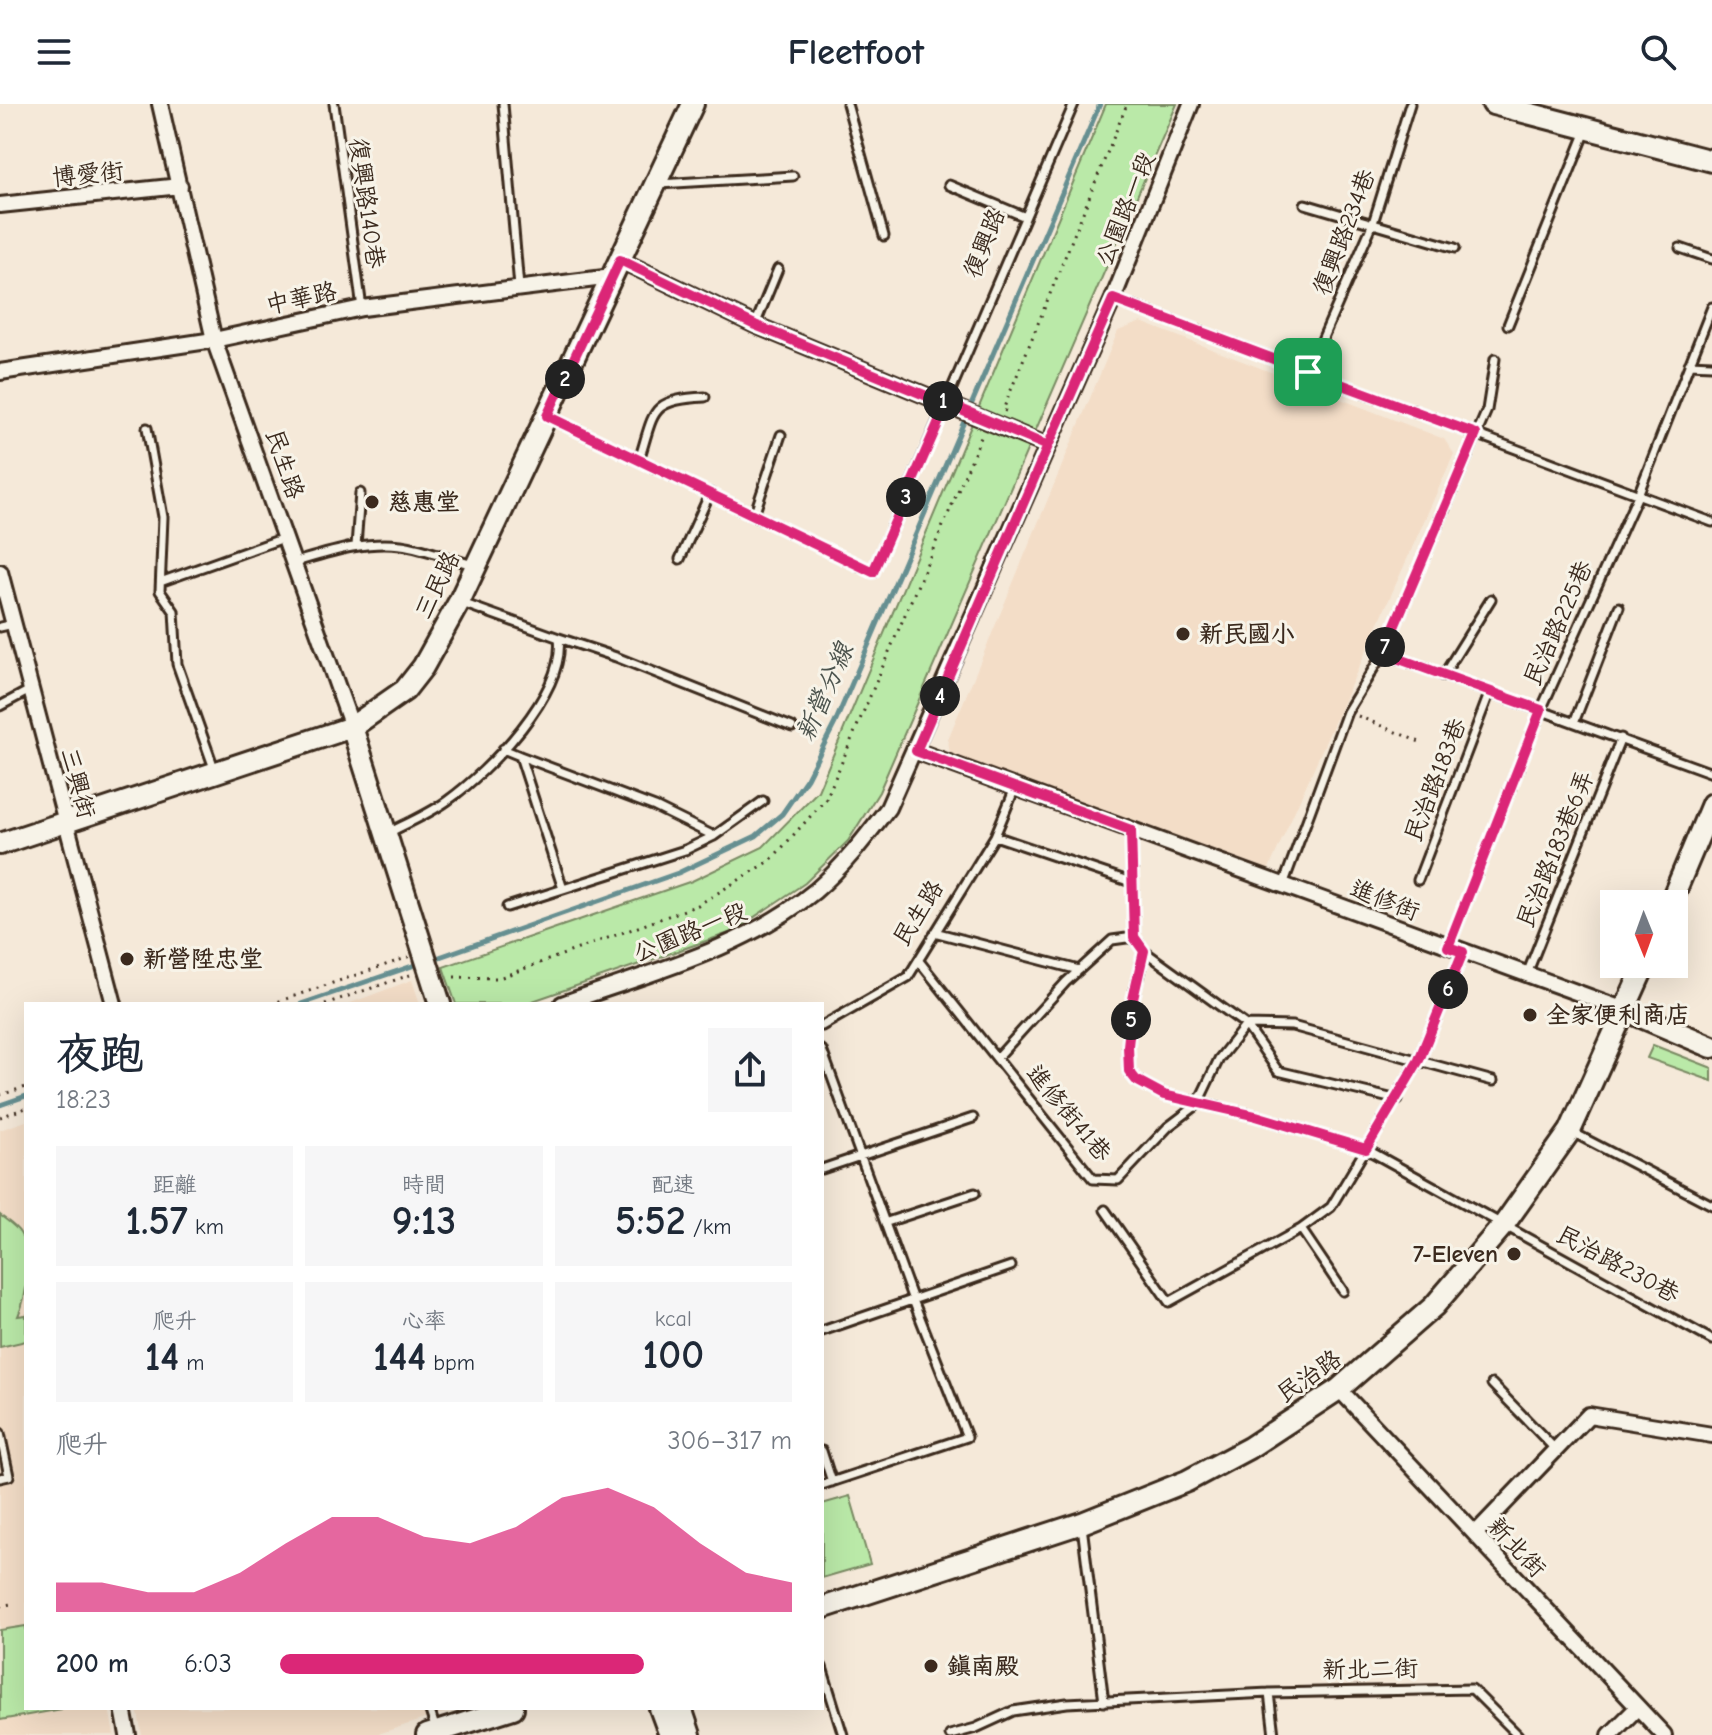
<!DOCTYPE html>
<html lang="zh-TW">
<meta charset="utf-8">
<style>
:root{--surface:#fff;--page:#f6f6f7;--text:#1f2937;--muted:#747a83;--accent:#db2777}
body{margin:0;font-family:"Comic Neue","LXGW WenKai TC",sans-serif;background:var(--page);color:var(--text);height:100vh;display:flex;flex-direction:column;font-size:30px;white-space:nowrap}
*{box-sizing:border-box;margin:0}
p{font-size:26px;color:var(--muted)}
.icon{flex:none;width:44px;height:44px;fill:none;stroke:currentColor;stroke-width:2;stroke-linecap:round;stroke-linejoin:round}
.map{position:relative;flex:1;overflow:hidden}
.drawer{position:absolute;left:24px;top:898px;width:800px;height:708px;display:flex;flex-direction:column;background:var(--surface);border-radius:0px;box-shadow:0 8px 32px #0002}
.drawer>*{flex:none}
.needle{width:52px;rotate:179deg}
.tools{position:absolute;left:1600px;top:786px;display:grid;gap:16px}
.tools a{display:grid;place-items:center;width:88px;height:88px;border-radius:0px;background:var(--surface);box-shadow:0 8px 32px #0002;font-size:40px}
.pin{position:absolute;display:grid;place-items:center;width:68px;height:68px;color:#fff;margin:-34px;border-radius:16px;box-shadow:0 4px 12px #0006}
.km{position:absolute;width:40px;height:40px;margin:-20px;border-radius:50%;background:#222;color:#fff;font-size:22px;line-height:40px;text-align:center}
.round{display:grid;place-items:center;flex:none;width:84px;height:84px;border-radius:0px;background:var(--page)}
.overview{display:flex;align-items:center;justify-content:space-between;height:136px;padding:0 32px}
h1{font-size:44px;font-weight:600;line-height:60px}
.stats{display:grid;grid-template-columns:repeat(3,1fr);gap:12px;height:136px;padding:8px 32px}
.stats div{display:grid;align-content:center;border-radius:0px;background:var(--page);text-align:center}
.stats b{font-size:40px;font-weight:600}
.stats small{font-size:22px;font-weight:400}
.stats p{font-size:22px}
.chart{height:224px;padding:16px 32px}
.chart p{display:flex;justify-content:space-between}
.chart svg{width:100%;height:144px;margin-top:8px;fill:var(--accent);opacity:.7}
ul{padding:0 32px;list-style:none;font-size:26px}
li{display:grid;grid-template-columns:128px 96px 1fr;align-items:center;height:60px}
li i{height:20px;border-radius:10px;background:var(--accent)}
header{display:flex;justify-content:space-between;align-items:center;height:104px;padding:0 32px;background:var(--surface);font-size:36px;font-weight:600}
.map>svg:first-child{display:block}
.built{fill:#f3ddc7}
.green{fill:#bae9a8;stroke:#7a8a63;stroke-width:2}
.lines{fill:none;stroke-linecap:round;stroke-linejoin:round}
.stream{stroke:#668f91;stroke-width:5}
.lane-casing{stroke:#3b2a1e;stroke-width:13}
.street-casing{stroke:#3b2a1e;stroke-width:20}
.secondary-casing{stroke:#3b2a1e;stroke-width:26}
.path{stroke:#3b2a1e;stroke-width:3;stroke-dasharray:2 6;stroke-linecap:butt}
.lane{stroke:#f7f3e8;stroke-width:7}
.street{stroke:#f7f3e8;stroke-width:14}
.secondary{stroke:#f7f3e8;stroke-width:20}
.route-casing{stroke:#fff;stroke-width:16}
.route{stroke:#db2777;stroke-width:10}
.poi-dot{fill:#3b2a1e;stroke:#f7f3e8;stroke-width:3}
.labels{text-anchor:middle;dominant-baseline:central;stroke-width:6;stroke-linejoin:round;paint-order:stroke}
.street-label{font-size:24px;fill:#3b2a1e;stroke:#f7f3e8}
.poi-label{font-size:24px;font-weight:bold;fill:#3b2a1e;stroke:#f7f3e8;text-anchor:start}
.water-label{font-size:26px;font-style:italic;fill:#4d544e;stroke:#f7f3e8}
</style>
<header><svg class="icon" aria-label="menu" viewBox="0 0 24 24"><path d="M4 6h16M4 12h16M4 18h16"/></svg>Fleetfoot<svg class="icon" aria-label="search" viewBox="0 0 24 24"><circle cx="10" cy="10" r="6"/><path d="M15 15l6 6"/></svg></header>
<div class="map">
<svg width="1712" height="1631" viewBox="0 0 1712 1631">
<rect width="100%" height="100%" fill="#f5e9d9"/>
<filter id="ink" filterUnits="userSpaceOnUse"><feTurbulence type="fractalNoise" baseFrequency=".0125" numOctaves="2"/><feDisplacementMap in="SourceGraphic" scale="16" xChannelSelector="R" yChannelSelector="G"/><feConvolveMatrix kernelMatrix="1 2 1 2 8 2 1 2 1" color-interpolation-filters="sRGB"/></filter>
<g filter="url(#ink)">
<path class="built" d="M1141 218 1444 335 1454 350 1267 769 950 652 948 635 1118 227Z
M412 876 420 900H348Z
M26 1017V1604H109L114 1631H0V1026Z
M137 1604H458L375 1631H142Z"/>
<path class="green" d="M1106 0H1177L879 688 848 737 805 779 732 828 524 900H456L443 863 692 777 763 743 818 687Z
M1653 941 1712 964V977L1647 954Z
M0 1111C6 1116 16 1122 20 1129 34 1149 27 1192 18 1212L26 1211V1237L0 1243Z
M850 1392 870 1460 822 1474V1400Z
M26 1522V1604L62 1605 0 1616V1526Z"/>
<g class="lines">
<path class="stream" d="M431 856 678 769 756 732 782 710 807 674 835 619 1100 0
M301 900 421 859
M0 1001 26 992"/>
<defs>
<path id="lane" d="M334 0 362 204
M503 0 519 183
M847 0 884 132
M659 80 793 72
M949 81 1023 112
M1305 100 1455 144
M1680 144 1712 155
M1113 195 1712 418
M755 221 778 165
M1508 221 1586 27
M1689 260 1712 261
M1308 268 1373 119 1410 0
M547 312 873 468 1074 0
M147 324 163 413 160 487 174 507 177 560 215 667
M639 356C655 306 649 296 705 293
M754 411 781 331
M356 442 360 389
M680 455 710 389
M292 459C327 449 364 436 401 441 425 444 450 455 473 461
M163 477 284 434
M0 523 13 520
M559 534 616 553 792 623
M1383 549 1712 669
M1443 572 1491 495
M0 602 30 586
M1575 616 1619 503
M503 645 520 652 563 785
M520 652 655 703 714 732
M1131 726 1134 833 1144 847 1246 921 1292 922 1493 977
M388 729C408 719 429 710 447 697 489 667 566 589 559 534L462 499
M995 732 1131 778
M1418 776 1489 590
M1283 781 1347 608 1383 549 1487 306 1495 255
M507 803 685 746 714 732 763 697
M938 829 1079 866
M1449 841 1541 606 1638 391 1712 203
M1144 847 1133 895 1128 942 1129 967 1136 976 1164 991 1256 1012 1366 1045 1712 1236
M919 857 1093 1075 1118 1076 1168 1023 1197 1001 1219 955 1246 921 1278 967 1398 996
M1527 870 1621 634
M822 922 908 873 995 732 1015 684
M822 946 913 1196 967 1333 822 1381
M997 954 1066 878 1112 836 1134 833
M1572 1028 1712 1101
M822 1065 973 1014
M1105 1106 1169 1198 1301 1125 1331 1103 1419 956 1463 848
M887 1118 975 1089
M1301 1125 1343 1187
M822 1227 1011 1162
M1492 1280 1556 1346
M0 1329 9 1372 0 1374
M822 1347 832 1378
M1082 1422 1104 1598
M822 1563 843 1631
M429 1604 436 1626
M950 1631 976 1624 1013 1607 1067 1599 1269 1589
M1274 1631 1269 1589 1472 1585 1518 1631"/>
<path id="street" d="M160 0 214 236 352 623
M0 101 180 82
M620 156 755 221 1048 342
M0 268 214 236 362 204 612 173
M0 468 114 900
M916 647 1625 906
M562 900C648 869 743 846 815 787 843 763 866 733 888 704L1113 195 1191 0
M1339 1285 1664 1631
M1475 1430 1589 1311 1712 1331
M123 1604 128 1631
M1610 1631 1637 1604"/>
<path id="secondary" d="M1493 0 1712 57
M352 623 440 900
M0 740 352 623 405 586 423 563 459 498 693 0
M1670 800 1712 700
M1625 906 1712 943
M822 1504 1082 1419 1187 1377 1249 1344 1339 1285 1434 1202 1505 1119 1570 1027 1645 860
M660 1604 670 1631
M681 1604 690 1631
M427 1631 513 1604"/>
</defs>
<use href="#lane" class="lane-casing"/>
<use href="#street" class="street-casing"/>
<use href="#secondary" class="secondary-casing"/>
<path class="path" d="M1006 307 1003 306 1127 0
M1358 612 1422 639
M454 873 499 874 698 801 770 757 826 695 982 331
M271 900 409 853
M325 900 410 871
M0 991 26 983
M0 1013 26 1004
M0 1502 11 1500"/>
<use href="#lane" class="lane"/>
<use href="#street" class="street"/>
<use href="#secondary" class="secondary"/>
</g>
</g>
<g class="lines" filter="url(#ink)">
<defs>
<path id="route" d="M1308 268 1113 195 1048 342 755 221 620 156 547 312 873 468 947 299 1048 342 916 647 1131 726 1134 833 1144 847 1133 895 1128 942 1129 967 1136 976 1164 991 1256 1012 1366 1045 1419 956 1463 848 1448 843 1541 606 1383 549 1476 330 1308 268"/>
</defs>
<use href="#route" class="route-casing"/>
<use href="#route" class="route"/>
</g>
<g class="poi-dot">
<circle cx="372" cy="398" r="8"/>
<circle cx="1183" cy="530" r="8"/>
<circle cx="127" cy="855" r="8"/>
<circle cx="1530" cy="911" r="8"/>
<circle cx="1514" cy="1150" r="8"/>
<circle cx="931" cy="1562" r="8"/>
</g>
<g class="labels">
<g class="street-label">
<text transform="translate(88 70) rotate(-6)">博愛街</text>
<text transform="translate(367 99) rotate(82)">復興路140巷</text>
<text transform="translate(1125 105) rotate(-68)">公園路一段</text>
<text transform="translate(1344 128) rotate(-69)">復興路234巷</text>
<text transform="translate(984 139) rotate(-68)">復興路</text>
<text transform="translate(301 194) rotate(-12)">中華路</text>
<text transform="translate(285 360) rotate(71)">民生路</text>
<text transform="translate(437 481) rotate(-64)">三民路</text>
<text transform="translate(1558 519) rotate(-66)">民治路225巷</text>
<text transform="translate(1435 676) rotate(-69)">民治路183巷</text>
<text transform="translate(78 679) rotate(75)">三興街</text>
<text transform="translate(1555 745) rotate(-68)">民治路183巷6弄</text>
<text transform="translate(1385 796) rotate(21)">進修街</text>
<text transform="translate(918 809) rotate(-58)">民生路</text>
<text transform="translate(690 828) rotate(-22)">公園路一段</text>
<text transform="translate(1069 1009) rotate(50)">進修街41巷</text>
<text transform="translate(1618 1160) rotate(28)">民治路230巷</text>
<text transform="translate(1309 1272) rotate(-35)">民治路</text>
<text transform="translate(1517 1443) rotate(47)">新北街</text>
<text transform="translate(1370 1565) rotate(-1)">新北二街</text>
</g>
<g class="poi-label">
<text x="388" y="398">慈惠堂</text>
<text x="1199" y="530">新民國小</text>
<text x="143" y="855">新營陞忠堂</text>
<text x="1546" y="911">全家便利商店</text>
<text x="1498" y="1150" text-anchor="end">7-Eleven</text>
<text x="947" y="1562">鎮南殿</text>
</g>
<g class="water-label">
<text transform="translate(825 588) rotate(-66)">新營分線</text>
</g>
</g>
</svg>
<div class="tools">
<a><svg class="needle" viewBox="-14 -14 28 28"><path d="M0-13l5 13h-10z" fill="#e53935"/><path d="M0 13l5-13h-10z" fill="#747a83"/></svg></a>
</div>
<div class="pin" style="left:1308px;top:268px;background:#1e9e55"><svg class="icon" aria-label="arrive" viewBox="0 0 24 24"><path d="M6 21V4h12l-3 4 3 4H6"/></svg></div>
<b class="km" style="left:943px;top:297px">1</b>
<b class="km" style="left:565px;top:275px">2</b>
<b class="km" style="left:906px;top:393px">3</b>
<b class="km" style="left:940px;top:592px">4</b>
<b class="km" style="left:1131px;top:916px">5</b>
<b class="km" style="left:1448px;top:885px">6</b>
<b class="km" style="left:1385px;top:543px">7</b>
<section class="drawer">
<div class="overview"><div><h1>夜跑</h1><p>18:23</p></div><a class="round"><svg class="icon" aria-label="share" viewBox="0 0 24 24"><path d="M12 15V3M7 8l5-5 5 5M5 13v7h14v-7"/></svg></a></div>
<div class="stats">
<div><p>距離</p><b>1.57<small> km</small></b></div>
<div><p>時間</p><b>9:13</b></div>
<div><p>配速</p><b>5:52<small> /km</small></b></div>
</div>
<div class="stats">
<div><p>爬升</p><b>14<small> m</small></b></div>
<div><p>心率</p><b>144<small> bpm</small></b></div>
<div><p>kcal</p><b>100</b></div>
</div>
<div class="chart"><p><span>爬升</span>306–317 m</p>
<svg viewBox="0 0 160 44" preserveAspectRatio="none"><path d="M0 44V35L10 35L20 38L30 38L40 32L50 23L60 15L70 15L80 21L90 23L100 18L110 9L120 6L130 12L140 23L150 32L160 35V44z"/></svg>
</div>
<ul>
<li><b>200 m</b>6:03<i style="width:71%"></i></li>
</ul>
</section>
</div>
